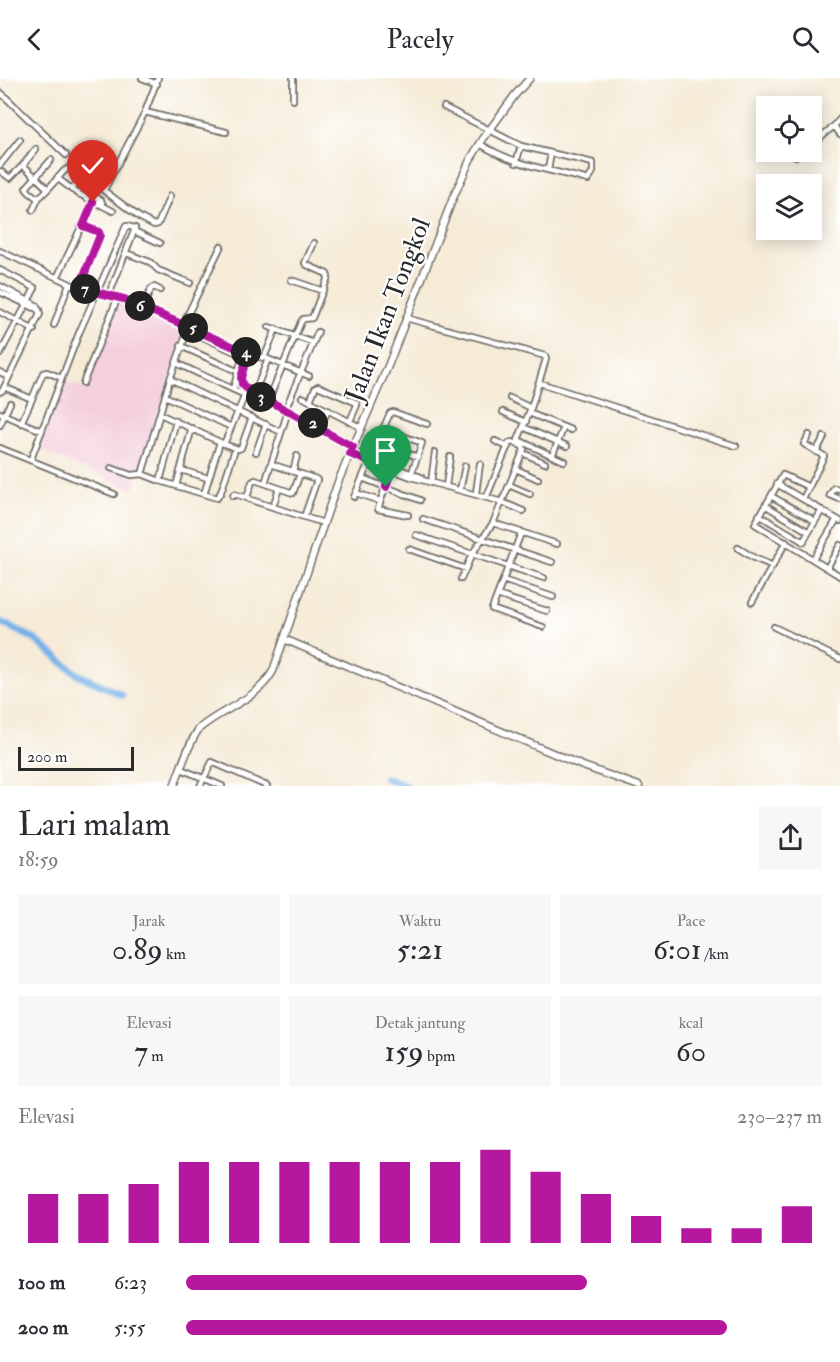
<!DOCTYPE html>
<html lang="id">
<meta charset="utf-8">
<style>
:root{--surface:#fff;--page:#f7f7f7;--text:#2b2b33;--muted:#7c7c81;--accent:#b5179e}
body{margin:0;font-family:"IM FELL Double Pica",serif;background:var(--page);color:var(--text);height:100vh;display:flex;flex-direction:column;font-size:22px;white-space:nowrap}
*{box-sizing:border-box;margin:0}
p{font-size:20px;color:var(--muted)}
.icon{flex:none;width:33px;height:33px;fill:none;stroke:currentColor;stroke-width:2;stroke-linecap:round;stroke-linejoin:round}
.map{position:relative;height:708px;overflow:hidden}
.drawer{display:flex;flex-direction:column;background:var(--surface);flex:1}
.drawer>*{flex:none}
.tools{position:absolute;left:756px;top:18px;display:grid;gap:12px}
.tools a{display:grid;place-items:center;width:66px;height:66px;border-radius:0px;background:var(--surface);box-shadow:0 3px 15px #0003;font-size:30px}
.scale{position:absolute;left:18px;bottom:15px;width:116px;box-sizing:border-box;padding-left:6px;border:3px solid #2b2b2b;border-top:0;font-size:16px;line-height:21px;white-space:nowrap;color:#2b2b2b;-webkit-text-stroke:4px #fff;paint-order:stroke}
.pin{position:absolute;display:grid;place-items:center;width:51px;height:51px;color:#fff;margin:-62px -26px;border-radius:50% 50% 50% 0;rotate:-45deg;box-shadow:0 0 6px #0007}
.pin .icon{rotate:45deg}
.km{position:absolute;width:30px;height:30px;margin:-15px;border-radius:50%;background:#222;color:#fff;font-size:16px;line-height:30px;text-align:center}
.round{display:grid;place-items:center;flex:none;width:63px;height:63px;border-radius:0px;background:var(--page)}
.headline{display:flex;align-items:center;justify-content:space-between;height:102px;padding:0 18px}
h1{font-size:33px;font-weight:600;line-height:45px}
.stats{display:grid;grid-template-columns:repeat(3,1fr);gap:9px;height:102px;padding:6px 18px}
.stats div{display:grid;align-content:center;border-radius:0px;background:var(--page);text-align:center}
.stats b{font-size:30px;font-weight:600}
.stats small{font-size:16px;font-weight:400}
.stats p{font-size:16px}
.chart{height:168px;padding:12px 18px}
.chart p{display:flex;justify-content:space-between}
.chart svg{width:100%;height:108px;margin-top:6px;stroke:var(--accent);stroke-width:6}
ul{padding:0 18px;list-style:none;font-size:20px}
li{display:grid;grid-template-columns:96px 72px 1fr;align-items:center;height:45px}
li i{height:15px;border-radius:8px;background:var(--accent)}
header{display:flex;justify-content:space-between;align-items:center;height:78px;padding:0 18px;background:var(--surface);font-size:27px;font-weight:600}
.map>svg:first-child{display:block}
.built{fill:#f4cfde}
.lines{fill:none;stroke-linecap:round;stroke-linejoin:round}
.river{stroke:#77b1e8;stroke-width:7}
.street-casing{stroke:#726e67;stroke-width:8}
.secondary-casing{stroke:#726e67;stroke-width:9}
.street{stroke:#fff;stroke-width:4.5}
.secondary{stroke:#fff;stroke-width:6}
.route-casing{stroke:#fff;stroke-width:12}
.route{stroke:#b5179e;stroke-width:8}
.labels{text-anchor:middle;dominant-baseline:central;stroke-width:4.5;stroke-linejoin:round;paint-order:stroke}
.street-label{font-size:26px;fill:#2b2b2b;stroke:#fff}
</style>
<header><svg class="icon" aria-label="back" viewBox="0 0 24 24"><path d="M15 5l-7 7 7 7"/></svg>Pacely<svg class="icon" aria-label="search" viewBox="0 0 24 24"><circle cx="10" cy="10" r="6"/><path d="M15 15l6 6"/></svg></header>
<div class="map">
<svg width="840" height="708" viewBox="0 0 840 708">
<rect width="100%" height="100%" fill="#fff"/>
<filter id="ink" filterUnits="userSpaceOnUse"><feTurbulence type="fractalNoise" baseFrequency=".0167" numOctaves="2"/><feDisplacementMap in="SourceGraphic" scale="12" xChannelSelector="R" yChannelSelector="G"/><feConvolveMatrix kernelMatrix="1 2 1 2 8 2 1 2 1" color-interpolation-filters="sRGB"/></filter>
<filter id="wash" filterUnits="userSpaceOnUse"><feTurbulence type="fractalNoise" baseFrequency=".008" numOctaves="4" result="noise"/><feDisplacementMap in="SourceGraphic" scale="24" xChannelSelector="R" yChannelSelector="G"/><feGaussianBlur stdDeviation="1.35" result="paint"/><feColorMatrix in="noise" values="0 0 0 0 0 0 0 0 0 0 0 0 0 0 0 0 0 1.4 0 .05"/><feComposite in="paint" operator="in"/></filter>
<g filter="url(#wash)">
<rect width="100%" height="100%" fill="#f5ebd7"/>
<path class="built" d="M118 222 186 251 134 412 38 371 63 303 85 310Z"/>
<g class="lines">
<path class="river" d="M0 544 33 560 77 596 122 617
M385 700 406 708"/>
</g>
</g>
<g filter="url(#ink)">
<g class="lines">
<defs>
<path id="street" d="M142 0 157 6
M0 14 66 77
M293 22V0
M444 29 521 68 593 85V94L588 102C548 91 516 88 480 66
M145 34 226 54
M840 41 834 48 840 56
M812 66 834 48
M796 78 802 74
M516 85 521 68
M0 87 20 62
M23 87 36 71
M548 92 551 75
M0 93 10 100 23 87 48 111 64 93 72 88 81 95 82 98 72 112
M57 100 77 115 113 133
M48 111 41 118 37 120 29 114 26 110 51 82
M104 112 145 34 158 0
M90 115 101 122 103 127
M86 120 94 109 98 108 139 139 154 147 158 146 170 118
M33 132 39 119
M0 173 79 210 124 221 246 274 248 277 241 303 246 310 353 369
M126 175 150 184 158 192 190 205
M0 192 35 210 0 276
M57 200 93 124
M291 202 323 213
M0 208 36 227 40 236 9 299 0 294
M79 210 100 157 99 154 83 148
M0 214 39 232
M109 217 134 153
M143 229 151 211 154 209 160 212
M0 234 34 252
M406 240 545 278 546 281 531 330 518 362 564 383
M183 246 221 168
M54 247 69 206
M269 249 314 265
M188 252 243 278 233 311
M181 268 239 294
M248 276 268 281 309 298
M264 280 276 251
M176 285 245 317 224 366
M170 301 281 354
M83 305 118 219
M540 305 736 368
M4 309 32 321 43 295 47 294 62 300
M0 314 3 312 9 299
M254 316 268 281
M165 318 231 349
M302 319 362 350
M510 320 531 330
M268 323 301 244 303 241 312 240 328 199 327 196 307 187 305 185 314 165
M310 323 315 310 318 308 357 325V327L350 343
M285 332 318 254
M503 334 526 344
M0 335 42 353
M529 335 571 352
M160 336 224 366 238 371 241 370 252 339
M21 345 32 321
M0 347 10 325
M523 349 567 368
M320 350 328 332
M384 351 422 365 411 397
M809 357 804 366 824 378 809 409
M495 363 508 369
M378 365 418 379
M0 370 114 416
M352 373 421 399
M256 374 266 346
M816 374 824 359
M523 375 545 385
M350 376 411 399 502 424 524 371 522 368 512 364 509 365 487 418
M552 378 564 349
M31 381 79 255 126 148 135 150 134 153 160 165
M271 386 316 401 317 402 304 439 248 421 247 419 252 404 255 402 293 415 300 396
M111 390 131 397 142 396 160 403 217 420 221 414 235 371
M516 391 538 401
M181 392 208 400
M391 392 378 431 408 437
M293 393 297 378
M142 396 170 301 189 249
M362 400 420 422
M160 403 176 343
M265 405 288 333
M431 405 435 374
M777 406 840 443
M509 407 530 416
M176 408 192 350
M446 408 450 379
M840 411 834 410 830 417 840 421
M460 412 465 388
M356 415 380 423
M476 415 480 386
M204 416 220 364
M233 418 234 416 248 420
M771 418 815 443
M354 419 390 335 393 334 427 346
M803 421 809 409 783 397 755 446 840 498
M765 427 809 454
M273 429 279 410
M523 433 502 424 493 445 557 466
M759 437 804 464
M304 439 324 445
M423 441 552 484
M493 445 472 476 544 500
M521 455 492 531 543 549
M416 457 472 476 461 501
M803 464 822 432
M738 470 754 480 773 488
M409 471 466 491
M813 481 837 441
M827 490 840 467
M503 502 553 519
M497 517 547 533
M752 524 786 464
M774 549 840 581
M181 691 222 708
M200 708 212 684 267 708"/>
<path id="secondary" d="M284 561 583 688 639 708
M174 708C179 695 192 656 201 649 225 629 257 622 273 593L338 404 388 288 453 120 470 82 483 61 515 17 530 0"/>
</defs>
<use href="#street" class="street-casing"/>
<use href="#secondary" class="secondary-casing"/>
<use href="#street" class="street"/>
<use href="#secondary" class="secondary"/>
</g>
</g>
<g class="lines" filter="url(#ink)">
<defs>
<path id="route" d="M93 124 83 148 99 154 100 157 79 210 124 221 248 275 241 300 242 306 246 310 353 369 350 376 391 392 386 409"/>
</defs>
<use href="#route" class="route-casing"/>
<use href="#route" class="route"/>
</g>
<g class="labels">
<g class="street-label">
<text transform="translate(388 232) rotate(-69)">Jalan Ikan Tongkol</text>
</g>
</g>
</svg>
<div class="tools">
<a><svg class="icon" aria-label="locate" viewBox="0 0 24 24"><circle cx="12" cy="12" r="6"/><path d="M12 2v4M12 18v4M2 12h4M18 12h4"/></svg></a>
<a><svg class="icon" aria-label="layers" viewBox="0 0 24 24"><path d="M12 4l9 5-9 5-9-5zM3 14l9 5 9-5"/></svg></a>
</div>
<div class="scale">200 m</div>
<div class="pin" style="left:386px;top:409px;background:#1e9e55"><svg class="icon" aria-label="arrive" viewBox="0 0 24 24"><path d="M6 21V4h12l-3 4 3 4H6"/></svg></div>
<div class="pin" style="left:93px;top:124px;background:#d93025"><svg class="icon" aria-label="check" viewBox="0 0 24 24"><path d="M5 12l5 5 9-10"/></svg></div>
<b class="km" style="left:313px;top:345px">2</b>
<b class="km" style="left:261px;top:319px">3</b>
<b class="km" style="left:246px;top:274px">4</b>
<b class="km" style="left:193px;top:250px">5</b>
<b class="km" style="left:140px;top:228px">6</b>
<b class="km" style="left:85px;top:211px">7</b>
</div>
<section class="drawer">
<div class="headline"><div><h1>Lari malam</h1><p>18:59</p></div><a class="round"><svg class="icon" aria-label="share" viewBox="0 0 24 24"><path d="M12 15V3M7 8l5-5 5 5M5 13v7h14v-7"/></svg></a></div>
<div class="stats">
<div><p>Jarak</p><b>0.89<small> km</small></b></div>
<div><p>Waktu</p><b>5:21</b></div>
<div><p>Pace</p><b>6:01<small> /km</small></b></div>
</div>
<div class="stats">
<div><p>Elevasi</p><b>7<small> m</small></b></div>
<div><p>Detak jantung</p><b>159<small> bpm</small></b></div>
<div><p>kcal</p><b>60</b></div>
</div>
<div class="chart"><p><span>Elevasi</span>230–237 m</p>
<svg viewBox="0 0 160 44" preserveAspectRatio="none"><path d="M5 44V24M15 44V24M25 44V20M35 44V11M45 44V11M55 44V11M65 44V11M75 44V11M85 44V11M95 44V6M105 44V15M115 44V24M125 44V33M135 44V38M145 44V38M155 44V29"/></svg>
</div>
<ul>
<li><b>100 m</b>6:23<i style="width:63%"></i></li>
<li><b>200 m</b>5:55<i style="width:85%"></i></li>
</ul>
</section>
